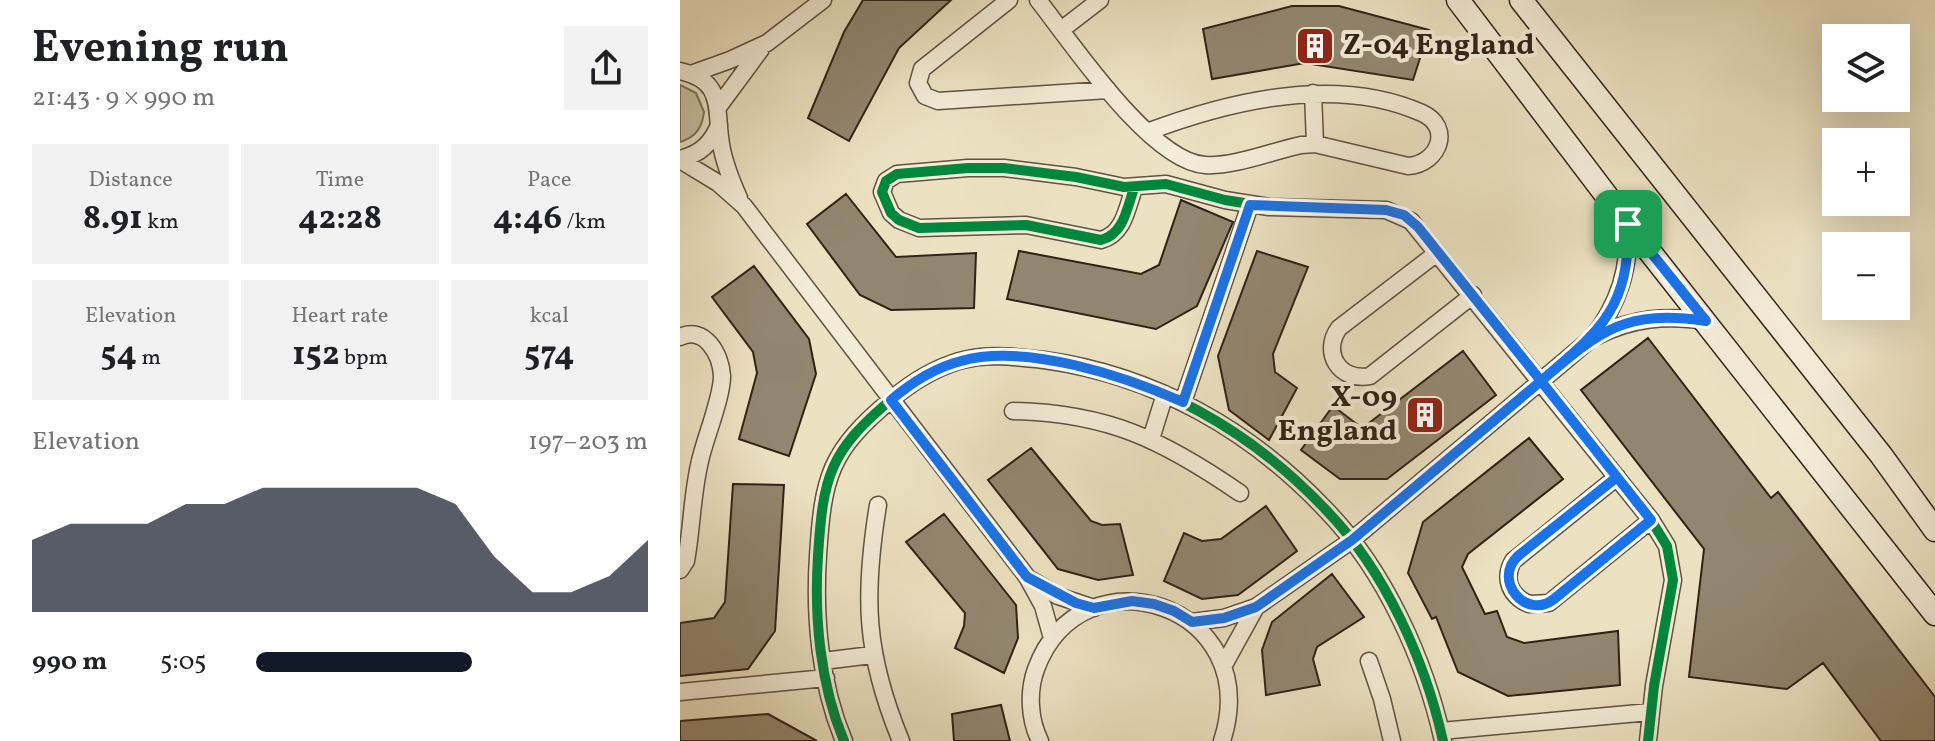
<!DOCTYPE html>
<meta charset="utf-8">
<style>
:root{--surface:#fff;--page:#f2f2f2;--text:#202124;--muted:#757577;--accent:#111827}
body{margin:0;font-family:Vollkorn,serif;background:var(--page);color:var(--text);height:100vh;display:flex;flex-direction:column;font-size:30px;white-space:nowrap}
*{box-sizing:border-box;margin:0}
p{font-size:26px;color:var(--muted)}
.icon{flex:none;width:44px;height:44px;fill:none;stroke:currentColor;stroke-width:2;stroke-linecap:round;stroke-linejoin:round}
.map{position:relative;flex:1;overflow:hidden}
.sheet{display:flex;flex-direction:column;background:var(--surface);width:680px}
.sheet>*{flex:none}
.buttons{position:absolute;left:1142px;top:24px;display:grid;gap:16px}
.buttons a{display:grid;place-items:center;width:88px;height:88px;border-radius:0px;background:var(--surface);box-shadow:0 8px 32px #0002;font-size:40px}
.pin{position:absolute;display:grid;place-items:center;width:68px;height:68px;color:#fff;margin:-34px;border-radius:16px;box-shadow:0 4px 12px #0006}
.round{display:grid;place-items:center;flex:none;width:84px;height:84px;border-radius:0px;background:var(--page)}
.head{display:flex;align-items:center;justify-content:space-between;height:136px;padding:0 32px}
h1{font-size:44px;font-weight:700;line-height:60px}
.metrics{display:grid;grid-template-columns:repeat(3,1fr);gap:12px;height:136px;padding:8px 32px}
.metrics div{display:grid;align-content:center;border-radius:0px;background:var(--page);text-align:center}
.metrics b{font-size:34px;font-weight:700}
.metrics small{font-size:22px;font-weight:400}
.metrics p{font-size:22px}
.chart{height:224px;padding:16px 32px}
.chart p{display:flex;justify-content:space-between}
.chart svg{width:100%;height:144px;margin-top:8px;fill:var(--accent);opacity:.7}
ul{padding:0 32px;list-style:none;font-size:26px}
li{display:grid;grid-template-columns:128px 96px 1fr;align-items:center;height:60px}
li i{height:20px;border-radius:10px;background:var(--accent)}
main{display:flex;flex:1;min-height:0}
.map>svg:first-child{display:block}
.green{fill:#ccc1a5;stroke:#7e725e;stroke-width:2}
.building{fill:#928670;stroke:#312217;stroke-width:2}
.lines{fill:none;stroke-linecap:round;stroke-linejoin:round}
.street-casing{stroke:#605242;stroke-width:19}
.secondary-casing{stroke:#312217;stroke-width:25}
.street{stroke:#f3ecd7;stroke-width:16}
.secondary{stroke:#f3ecd7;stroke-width:22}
.cycleway-casing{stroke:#f3ecd7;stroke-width:15}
.cycleway{stroke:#00873e;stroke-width:10}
.route-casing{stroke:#fff;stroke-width:16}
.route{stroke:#1a73e8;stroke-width:10}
.labels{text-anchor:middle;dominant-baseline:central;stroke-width:8;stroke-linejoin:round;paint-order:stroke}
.poi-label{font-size:30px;font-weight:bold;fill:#312217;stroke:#f3ecd7;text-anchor:start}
</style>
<main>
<section class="sheet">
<div class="head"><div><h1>Evening run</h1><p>21:43 · 9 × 990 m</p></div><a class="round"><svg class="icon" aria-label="share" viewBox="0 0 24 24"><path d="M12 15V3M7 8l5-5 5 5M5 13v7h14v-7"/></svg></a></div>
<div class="metrics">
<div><p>Distance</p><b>8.91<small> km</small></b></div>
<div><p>Time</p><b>42:28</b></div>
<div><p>Pace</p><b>4:46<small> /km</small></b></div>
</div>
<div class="metrics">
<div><p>Elevation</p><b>54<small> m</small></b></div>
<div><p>Heart rate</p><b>152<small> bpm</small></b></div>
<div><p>kcal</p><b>574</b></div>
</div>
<div class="chart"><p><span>Elevation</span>197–203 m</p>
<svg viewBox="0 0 160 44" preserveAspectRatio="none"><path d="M0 44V22L10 17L20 17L30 17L40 11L50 11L60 6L70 6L80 6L90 6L100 6L110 11L120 27L130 38L140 38L150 33L160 22V44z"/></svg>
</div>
<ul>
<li><b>990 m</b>5:05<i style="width:55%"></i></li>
</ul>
</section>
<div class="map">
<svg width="1255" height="741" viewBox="0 0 1255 741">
<rect width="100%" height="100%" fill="#ece2c2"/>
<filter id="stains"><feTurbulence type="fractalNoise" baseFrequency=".0025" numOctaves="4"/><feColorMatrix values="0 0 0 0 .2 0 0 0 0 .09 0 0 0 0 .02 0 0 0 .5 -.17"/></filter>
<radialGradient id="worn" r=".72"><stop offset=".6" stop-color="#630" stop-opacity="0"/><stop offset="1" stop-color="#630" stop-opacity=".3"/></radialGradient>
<path class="green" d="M0 85 16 93 24 112C22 128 16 137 0 142Z"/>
<path class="building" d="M183 0H271L219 48 169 141 128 118 164 32Z
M612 6H659L749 30 733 80 625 63 532 79 523 29Z
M166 194 216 257 296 253 294 308 211 310 180 295 127 224Z
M501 200 553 222 517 306 476 329 327 299 339 251 461 274 479 265Z
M577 251 628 267 593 354 595 372 617 388 589 440 549 410 538 356Z
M74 266 129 339 136 374 109 456 59 439 77 373 73 352 32 297Z
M968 338 1091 498 1098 492 1255 697V741H1201L1143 663 1107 689 1009 677 1024 549 901 390Z
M783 351 816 395 707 479H660L621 450 653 406 678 425 689 423Z
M849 438 883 479 788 554 782 567 805 614 817 611 827 637 844 643 938 631 940 685 828 696 778 672 756 617 752 619 728 573 743 522Z
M351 448 411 521 422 525 440 524 453 575 418 580 378 569 308 480Z
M53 484 104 485 95 631 68 669 0 676V623L34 618 45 602Z
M586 506 617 551 558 595 522 599 484 581 504 533 522 541 541 539Z
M264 514 336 605 338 638 324 673 275 648 284 626 285 613 226 542Z
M652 574 684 617 637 647 633 659 640 685 586 695 582 650 592 622Z
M321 705 330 741H274L272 714Z
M88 714 137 741H0V721Z"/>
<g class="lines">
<defs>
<path id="street" d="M329 0 242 69 238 83 245 96 258 101 428 90
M358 0C391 42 471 162 525 165 553 167 593 151 621 145L635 144 728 166C759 164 773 127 742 113 657 75 549 101 467 132
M381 30 420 0
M0 71C45 81 35 109 41 144 44 163 51 180 59 198
M11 74 50 60 87 43 143 0
M633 93 635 144
M39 106 81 49
M0 159C20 154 31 144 39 125
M0 160 38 183 64 206 347 577 363 606 372 638
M454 188C447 208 444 234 421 240L346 225 239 228 219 220 211 213 202 192 206 181 217 174 288 168H324L396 177 444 187 486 184 545 200 589 207 706 210 731 221 971 520 987 546 993 580 974 686 968 741
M757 253 659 328C641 353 660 382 690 376L793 295
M917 336C952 318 986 315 1026 321
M0 337C25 325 41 355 42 376 42 398 25 438 20 461 12 494 12 528 6 561L0 570
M503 402 570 205
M333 411C428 413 483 440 560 493
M471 439 485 394
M937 477 833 561C823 579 830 596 849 604L869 603 971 520
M198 505C183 597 185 654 221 741
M351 580 378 596 414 608
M512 622 544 618 576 607 672 540 912 338C939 304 950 268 948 224
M143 661 192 655
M689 661 702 699 712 741
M544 665 576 607
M0 692 146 678
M761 731 970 712
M164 741C140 684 134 617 138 556 143 477 149 451 212 399 232 382 253 369 279 361 307 353 336 357 364 360 474 375 571 430 647 511 705 571 745 660 763 741
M360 741C349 719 348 691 356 669 402 545 586 605 542 741"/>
<path id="secondary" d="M778 0 948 224 1255 614
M841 0 1201 455 1255 530"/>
</defs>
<use href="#street" class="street-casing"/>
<use href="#secondary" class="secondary-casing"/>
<use href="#street" class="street"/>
<use href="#secondary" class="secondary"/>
<defs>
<path id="cycleway" d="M454 188C447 208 444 234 421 240L346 225 239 228 219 220 211 213 202 192 206 181 217 174 288 168H324L396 177 444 187 486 184 545 200 589 207 706 210 731 221 971 520 987 546 993 580 974 686 968 741
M164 741C140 684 134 617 138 556 143 477 149 451 212 399 232 382 253 369 279 361 307 353 336 357 364 360 474 375 571 430 647 511 705 571 745 660 763 741"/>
</defs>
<use href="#cycleway" class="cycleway-casing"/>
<use href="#cycleway" class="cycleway"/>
</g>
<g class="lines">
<defs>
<path id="route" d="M948 224C950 308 920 331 861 381L738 227 724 215 706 210 570 205 503 402C444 376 346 343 281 361 254 368 232 382 211 400L347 577 396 603 414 608 452 601 474 604 494 611 512 622 544 618 576 607 672 540 861 381 971 520 874 599C846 621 812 580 838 556L937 477 861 381C920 331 944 309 1026 321L948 224"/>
</defs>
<use href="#route" class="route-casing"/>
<use href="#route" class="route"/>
</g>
<defs>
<symbol id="building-square" viewBox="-11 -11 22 22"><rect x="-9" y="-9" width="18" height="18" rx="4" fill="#8f2418" stroke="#f3ecd7"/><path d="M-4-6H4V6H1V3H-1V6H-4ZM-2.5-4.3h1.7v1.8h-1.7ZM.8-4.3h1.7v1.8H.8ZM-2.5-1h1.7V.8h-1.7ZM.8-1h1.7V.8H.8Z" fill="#fff"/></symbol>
</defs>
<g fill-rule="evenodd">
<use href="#building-square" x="613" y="24" width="44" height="44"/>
<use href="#building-square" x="723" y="393" width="44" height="44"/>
</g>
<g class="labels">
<g class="poi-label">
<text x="663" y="46">Z-04 England</text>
<text x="717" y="398" text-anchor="end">X-09<tspan x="717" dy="34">England</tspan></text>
</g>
</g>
<rect width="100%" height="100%" filter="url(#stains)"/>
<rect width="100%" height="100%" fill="url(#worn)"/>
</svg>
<div class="buttons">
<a><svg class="icon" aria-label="layers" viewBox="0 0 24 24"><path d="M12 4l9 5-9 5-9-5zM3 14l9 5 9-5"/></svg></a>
<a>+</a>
<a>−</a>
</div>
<div class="pin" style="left:948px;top:224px;background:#1e9e55"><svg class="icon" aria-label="arrive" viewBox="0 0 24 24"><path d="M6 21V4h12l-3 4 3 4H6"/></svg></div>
</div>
</main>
